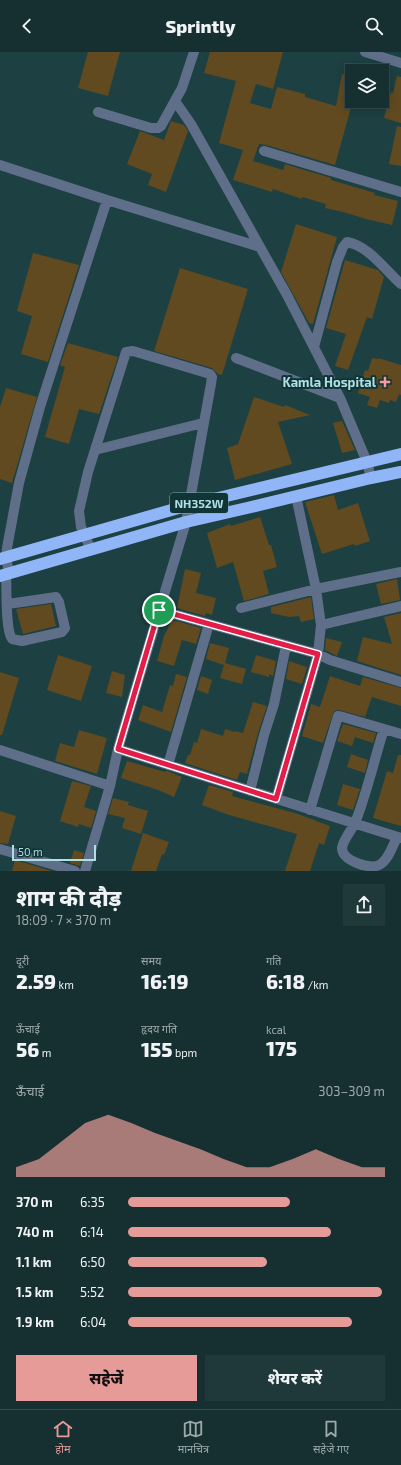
<!DOCTYPE html>
<html lang="hi">
<meta charset="utf-8">
<style>
:root{--surface:#163032;--page:#1f383a;--text:#f1f3f6;--muted:#9ea9ac;--line:#354b4d;--accent:#e69b98}
body{margin:0;font-family:"Exo 2","Noto Sans Devanagari",sans-serif;background:var(--page);color:var(--text);height:100vh;display:flex;flex-direction:column;font-size:15px;white-space:nowrap}
*{box-sizing:border-box;margin:0}
p{font-size:13px;color:var(--muted)}
.icon{flex:none;width:22px;height:22px;fill:none;stroke:currentColor;stroke-width:2;stroke-linecap:round;stroke-linejoin:round}
.map{position:relative;height:819px;overflow:hidden}
.side{display:flex;flex-direction:column;background:var(--surface);flex:1}
.side>*{flex:none}
.tools{position:absolute;left:345px;top:12px;display:grid;gap:8px}
.tools a{display:grid;place-items:center;width:44px;height:44px;border-radius:0px;background:var(--surface);box-shadow:0 2px 10px #0003,0 0 0 1px var(--line);font-size:20px}
.scale{position:absolute;left:12px;bottom:10px;width:84px;box-sizing:border-box;padding-left:4px;border:2px solid #aedfe2;border-top:0;font-size:11px;line-height:14px;white-space:nowrap;color:#aedfe2;-webkit-text-stroke:3px #113537;paint-order:stroke}
.pin{position:absolute;display:grid;place-items:center;width:34px;height:34px;color:#fff;margin:-17px;border:2px solid #fff;border-radius:50%;box-shadow:0 1px 4px #0007}
.round{display:grid;place-items:center;flex:none;width:42px;height:42px;border-radius:0px;background:var(--page)}
.summary{display:flex;align-items:center;justify-content:space-between;height:68px;padding:0 16px}
h1{font-size:22px;font-weight:800;line-height:30px}
.figures{display:grid;grid-template-columns:repeat(3,1fr);gap:6px;height:68px;padding:4px 16px}
.figures div{display:grid;align-content:center}
.figures b{font-size:20px;font-weight:800}
.figures small{font-size:11px;font-weight:400}
.figures p{font-size:11px}
.chart{height:112px;padding:8px 16px}
.chart p{display:flex;justify-content:space-between}
.chart svg{width:100%;height:72px;margin-top:4px;fill:var(--accent);opacity:.7}
.action{display:flex;gap:8px;margin-top:auto;padding:8px 16px}
.action a{flex:1;height:46px;border-radius:0px;background:var(--accent);color:#111;font-size:16px;font-weight:800;line-height:46px;text-align:center}
.action a+a{background:var(--page);color:var(--text)}
ul{padding:0 16px;list-style:none;font-size:13px}
li{display:grid;grid-template-columns:64px 48px 1fr;align-items:center;height:30px}
li i{height:10px;border-radius:5px;background:var(--accent)}
header{display:flex;justify-content:space-between;align-items:center;height:52px;padding:0 16px;background:var(--surface);font-size:18px;font-weight:800}
.dock{display:flex;justify-content:space-around;align-items:center;height:56px;border-top:1px solid var(--line);background:var(--surface);font-size:11px;color:var(--muted)}
.dock a{display:grid;justify-items:center;gap:2px}
.dock .selected{color:var(--accent)}
.map>svg:first-child{display:block}
.building{fill:#614a1f}
.lines{fill:none;stroke-linecap:round;stroke-linejoin:round}
.minor{stroke:#5f6f89;stroke-width:10}
.highway{stroke:#91b6f7;stroke-width:12}
.route-casing{stroke:#fff;stroke-width:8}
.route{stroke:#e11d48;stroke-width:5}
.poi-dot{fill:#f59b99;stroke:#113537;stroke-width:1.5}
.labels{text-anchor:middle;dominant-baseline:central;stroke-width:4;stroke-linejoin:round;paint-order:stroke}
.shield{fill:#113537;stroke:#7facaf;stroke-width:1}
.shield-label{font-size:12px;font-weight:bold;fill:#aedfe2}
.poi-label{font-size:13px;font-weight:bold;fill:#aedfe2;stroke:#113537;text-anchor:end}
</style>
<header><svg class="icon" aria-label="back" viewBox="0 0 24 24"><path d="M15 5l-7 7 7 7"/></svg>Sprintly<svg class="icon" aria-label="search" viewBox="0 0 24 24"><circle cx="10" cy="10" r="6"/><path d="M15 15l6 6"/></svg></header>
<div class="map">
<svg width="401" height="819" viewBox="0 0 401 819">
<rect width="100%" height="100%" fill="#1d4042"/>
<path class="building" d="M88 0H120L108 44 78 36Z
M210 0H283L273 37 256 32 250 51 271 57 277 35 305 42V45L336 54 342 22 352 24V52L335 113 266 93 259 92 253 109 283 118 285 112 331 126V128L375 141 374 143 398 149 392 173 366 167 343 160 325 156 326 152 302 145V147L273 137 272 140 233 128 243 98 219 91 236 29 204 21Z
M397 24 401 25V71L384 66 391 40 393 41Z
M171 69 184 73 188 79 166 140 148 133 152 122 127 112 140 79 164 88Z
M397 74 401 75V114L389 112Z
M296 172 337 185 313 272 309 271 281 220Z
M33 201 79 213 48 310 21 302 32 264 17 259Z
M345 208 378 218 384 225 372 267 367 265 348 318 335 314 346 282 326 276Z
M180 216 248 237 222 323 218 322 212 316 154 299Z
M68 291 118 305 99 362 79 357 69 392 45 385 65 315 60 313Z
M372 306 378 307V306L401 313V343L399 342 396 350 390 348 389 351 380 348 377 356 367 353 370 345 358 341 365 318 368 319Z
M6 336 37 345 12 431 0 427V355Z
M254 345 284 355 285 353 310 363 278 370 292 412 235 428 227 396 238 392Z
M342 369 355 398 342 401 333 371Z
M334 443 338 458 358 451 370 489 355 494 354 492 322 502 305 450Z
M260 465 269 493H271L277 515 263 519 269 542 244 549 233 510 217 516 207 481 230 472 231 474Z
M185 517 201 521 196 541 216 546 212 563 206 561 205 564 177 556Z
M397 527 400 548 381 552 376 532Z
M311 545 314 567 301 570 299 564 289 565 271 561V555Z
M51 552 56 574 23 582 16 557Z
M401 561V623L357 609 363 585 392 592 384 565Z
M172 568 201 576 196 592 182 588 174 614 157 609 164 584Z
M326 586 342 590 337 604 325 598Z
M210 591 229 596 225 611 246 617 242 632 220 626 224 613 206 607Z
M58 603 92 614 81 649 47 638Z
M256 603 276 609 273 624 269 622V625L251 620Z
M289 609 307 615 302 632 286 627Z
M112 619 125 623 122 645 106 641Z
M0 620 19 626 2 683H0Z
M176 622 187 625 171 680 138 668 143 653 162 660 170 633 173 634Z
M201 624 212 628 208 642 197 638Z
M330 624 360 634 363 625 401 636V654L372 645 365 665 339 658 334 659 323 691 302 684 311 652 320 655Z
M253 650 267 654 258 681 247 722 240 720 237 728 185 711 188 703H190L194 690 197 691 201 677 223 684 225 677 235 680V679L243 681Z
M343 672 376 681 373 691 355 685 352 694 337 689Z
M79 678 107 686 97 722 55 709 60 691 74 695Z
M351 702 368 708 365 721 347 715Z
M398 703H401V774L373 766 387 719 393 721Z
M127 709 165 720 166 719H167L182 725 174 745 158 738 121 726Z
M72 729 91 734 84 755 96 759 91 776 79 772 78 775 60 769Z
M343 732 360 737 353 758 337 753Z
M209 733 233 740 232 744 298 762 330 774 324 793 319 791 310 819H285L297 782 229 763 202 753Z
M113 746 129 750 128 753 148 759 141 782 122 776 125 766 108 762Z
M0 759 16 764 8 792 0 791Z
M143 781 169 790 164 803 162 802 156 819H131Z
M74 798 84 801 80 814 70 811Z
M15 808 52 819H12Z"/>
<g class="lines">
<path class="minor" d="M365 0 401 11
M175 49 191 72 287 243 340 346 367 410 371 426
M98 60 151 76H158L161 74 182 36 194 0
M264 99 401 140
M0 113 107 148 260 195
M314 295 337 210 343 195 347 190C369 194 385 218 401 232
M236 306 340 346
M95 398 203 371
M9 521 6 505 7 496 19 431 40 355 107 148
M6 522C7 536 5 577 12 587L22 589 62 580 65 576 59 550 56 545 8 552
M241 556 316 537 401 520
M159 558 318 602 330 608 401 630
M321 573 401 554
M384 677C374 708 367 741 355 771 351 779 343 788 342 796 342 809 371 818 379 813 388 809 393 793 397 785
M118 697 401 786
M0 698 110 734
M168 713 209 572
M250 739 264 683 274 652 286 594
M276 747 318 602 321 573 316 537 296 444
M310 758 338 664 343 665 401 682
M0 797 75 819
M85 819 110 734 118 697 135 639 186 470 211 332 212 325 210 322 133 299 126 300 88 420 79 459 81 475 91 498"/>
<path class="highway" d="M0 507 189 453 401 402
M0 524 186 470 247 456 371 426 401 420"/>
</g>
<g class="lines">
<defs>
<path id="route" d="M159 558 318 602 276 747 118 697Z"/>
</defs>
<use href="#route" class="route-casing"/>
<use href="#route" class="route"/>
</g>
<path class="poi-dot" d="M383 324h4v4h4v4h-4v4h-4v-4h-4v-4h4z"/>
<g class="labels">
<rect class="shield" x="170" y="441" width="58" height="20" rx="3"/>
<g class="shield-label">
<text x="199" y="451">NH352W</text>
</g>
<g class="poi-label">
<text x="376" y="330">Kamla Hospital</text>
</g>
</g>
</svg>
<div class="tools">
<a><svg class="icon" aria-label="layers" viewBox="0 0 24 24"><path d="M12 4l9 5-9 5-9-5zM3 14l9 5 9-5"/></svg></a>
</div>
<div class="scale">50 m</div>
<div class="pin" style="left:159px;top:558px;background:#1e9e55"><svg class="icon" aria-label="arrive" viewBox="0 0 24 24"><path d="M6 21V4h12l-3 4 3 4H6"/></svg></div>
</div>
<section class="side">
<div class="summary"><div><h1>शाम की दौड़</h1><p>18:09 · 7 × 370 m</p></div><a class="round"><svg class="icon" aria-label="share" viewBox="0 0 24 24"><path d="M12 15V3M7 8l5-5 5 5M5 13v7h14v-7"/></svg></a></div>
<div class="figures">
<div><p>दूरी</p><b>2.59<small> km</small></b></div>
<div><p>समय</p><b>16:19</b></div>
<div><p>गति</p><b>6:18<small> /km</small></b></div>
</div>
<div class="figures">
<div><p>ऊँचाई</p><b>56<small> m</small></b></div>
<div><p>हृदय गति</p><b>155<small> bpm</small></b></div>
<div><p>kcal</p><b>175</b></div>
</div>
<div class="chart"><p><span>ऊँचाई</span>303–309 m</p>
<svg viewBox="0 0 160 44" preserveAspectRatio="none"><path d="M0 44V38L10 33L20 22L30 11L40 6L50 11L60 17L70 22L80 27L90 33L100 38L110 38L120 33L130 27L140 33L150 38L160 38V44z"/></svg>
</div>
<ul>
<li><b>370 m</b>6:35<i style="width:63%"></i></li>
<li><b>740 m</b>6:14<i style="width:79%"></i></li>
<li><b>1.1 km</b>6:50<i style="width:54%"></i></li>
<li><b>1.5 km</b>5:52<i style="width:99%"></i></li>
<li><b>1.9 km</b>6:04<i style="width:87%"></i></li>
</ul>
<div class="action"><a>सहेजें</a><a>शेयर करें</a></div>
</section>
<nav class="dock">
<a class="selected"><svg class="icon" aria-label="home" viewBox="0 0 24 24"><path d="M3 11l9-7 9 7M6 9v11h12V9"/></svg>होम</a>
<a><svg class="icon" aria-label="map" viewBox="0 0 24 24"><path d="M3 6l6-2 6 2 6-2v14l-6 2-6-2-6 2zM9 4v14M15 6v14"/></svg>मानचित्र</a>
<a><svg class="icon" aria-label="saved" viewBox="0 0 24 24"><path d="M7 4h10v16l-5-4-5 4z"/></svg>सहेजे गए</a>
</nav>
